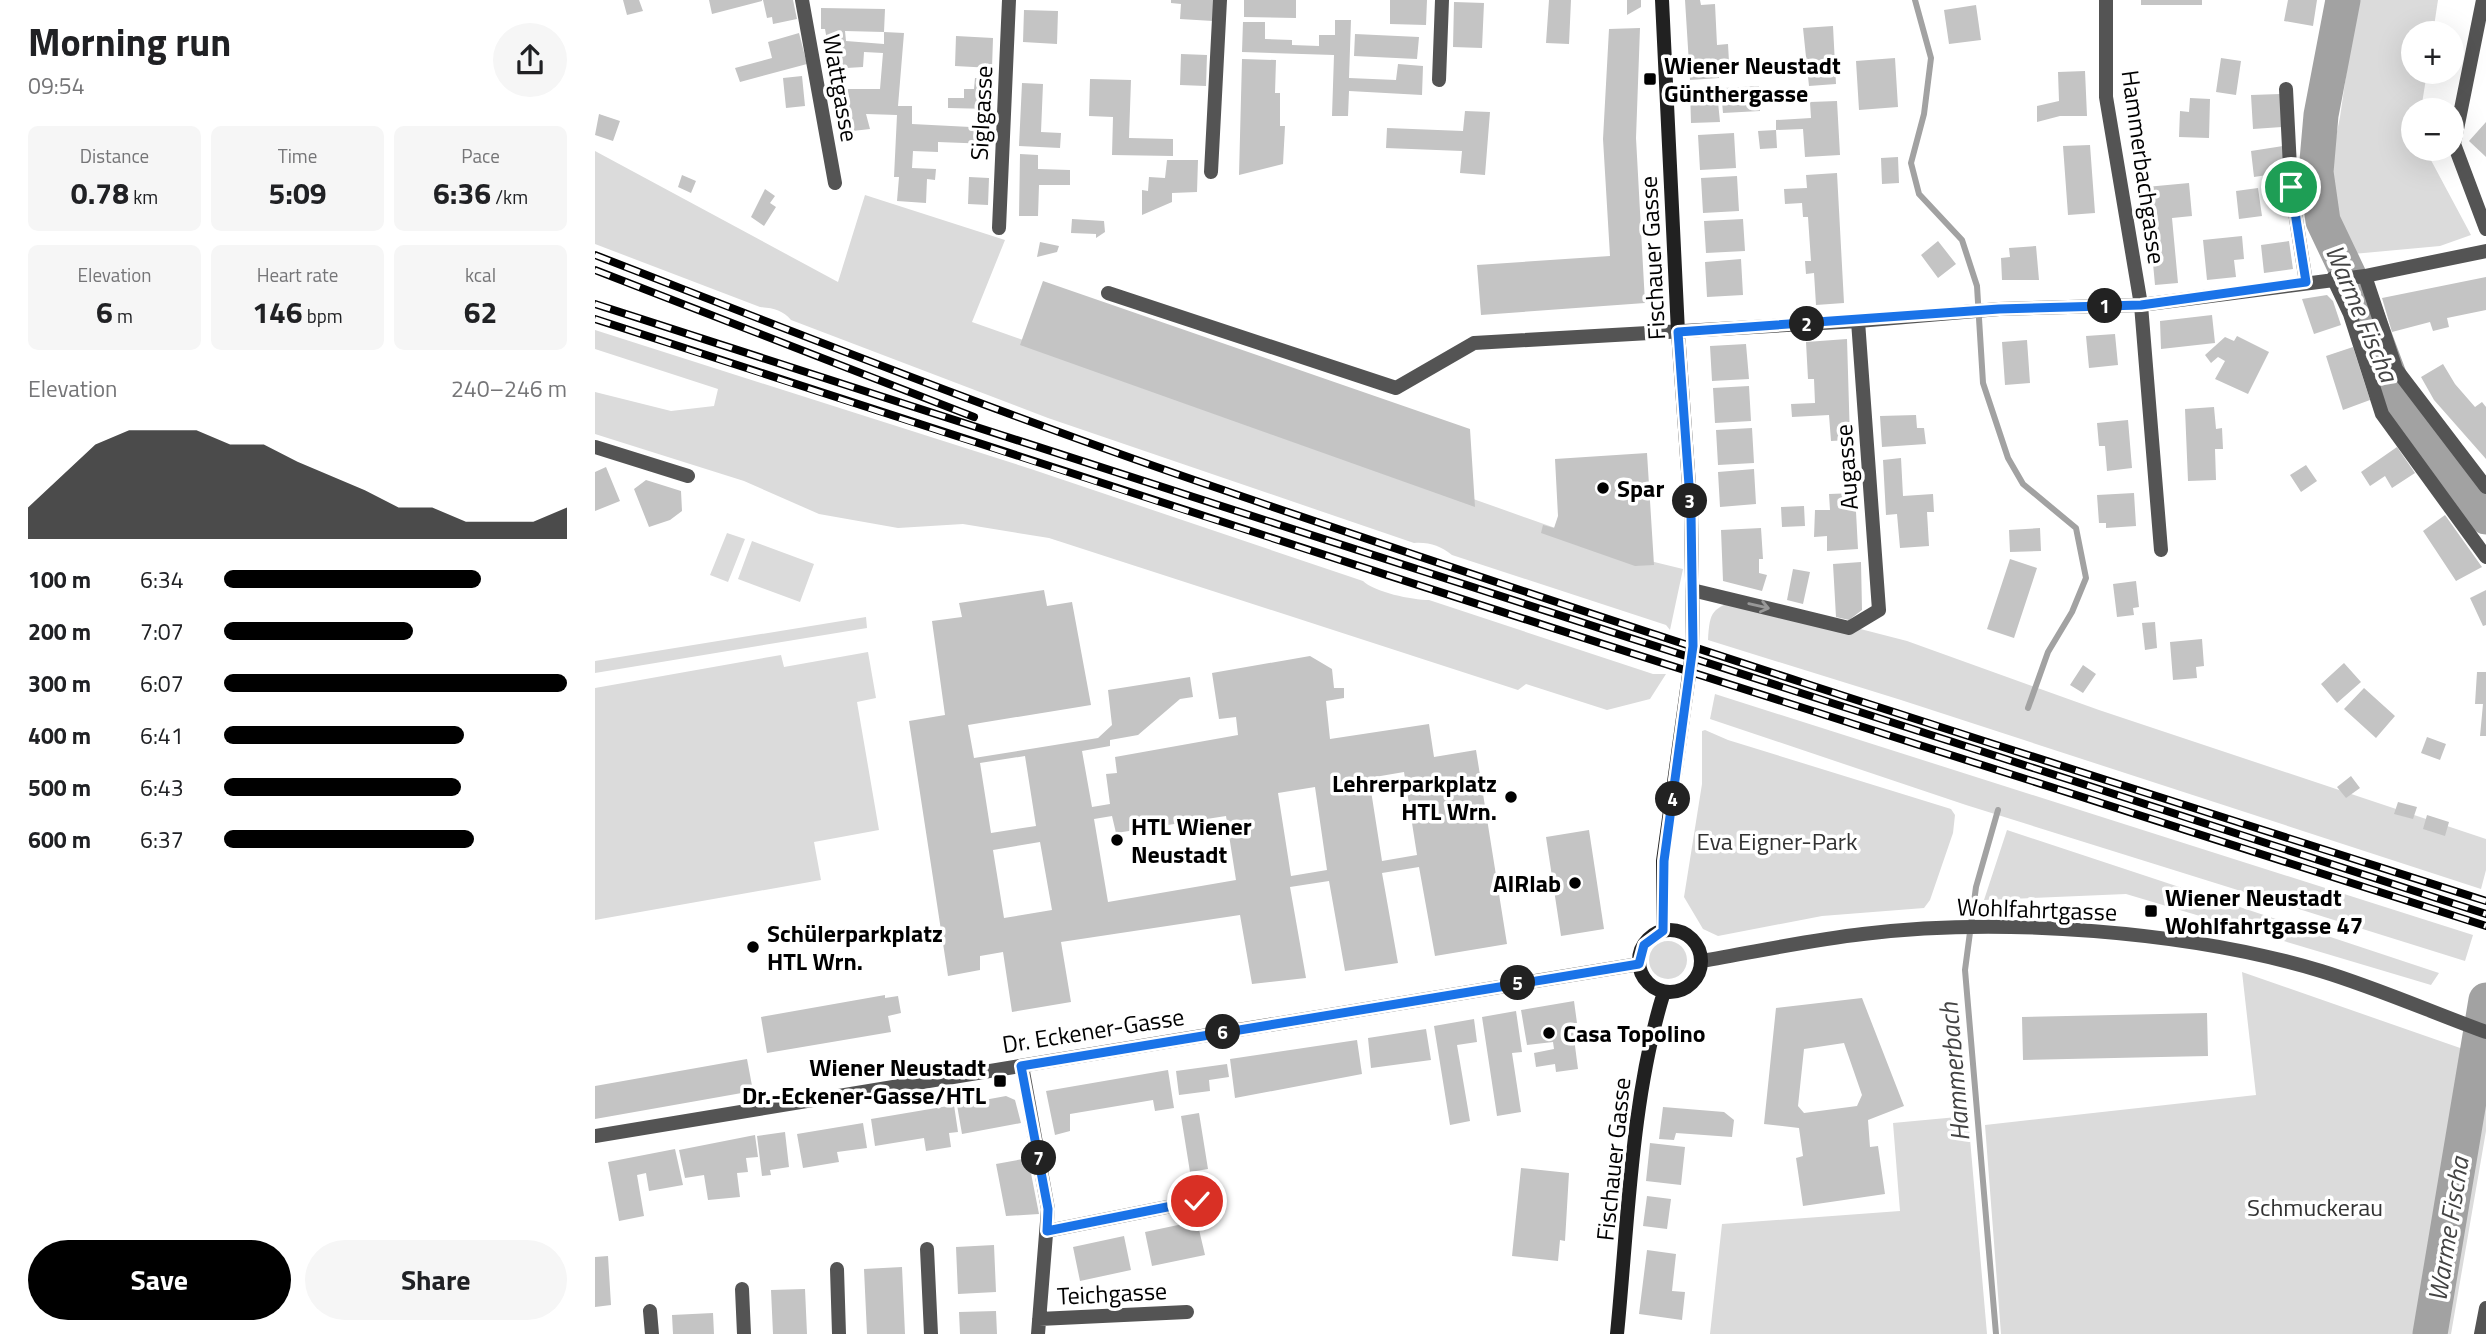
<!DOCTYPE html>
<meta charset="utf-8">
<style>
:root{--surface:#fff;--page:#f6f6f6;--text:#202124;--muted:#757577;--accent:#000}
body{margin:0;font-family:"Titillium Web",sans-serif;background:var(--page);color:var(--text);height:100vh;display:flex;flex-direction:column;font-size:26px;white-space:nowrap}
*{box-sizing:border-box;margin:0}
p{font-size:23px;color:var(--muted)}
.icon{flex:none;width:38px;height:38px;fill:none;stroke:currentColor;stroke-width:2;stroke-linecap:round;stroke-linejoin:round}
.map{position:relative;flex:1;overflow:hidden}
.drawer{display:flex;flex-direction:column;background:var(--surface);width:595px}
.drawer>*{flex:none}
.buttons{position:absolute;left:1806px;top:21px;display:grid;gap:14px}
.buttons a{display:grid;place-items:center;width:63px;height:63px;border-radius:50%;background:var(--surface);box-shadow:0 7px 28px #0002;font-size:35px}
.pin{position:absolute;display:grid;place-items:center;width:60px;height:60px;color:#fff;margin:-30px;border:4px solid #fff;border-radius:50%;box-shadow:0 2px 7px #0007}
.km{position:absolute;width:35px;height:35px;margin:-18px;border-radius:50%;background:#222;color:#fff;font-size:19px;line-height:35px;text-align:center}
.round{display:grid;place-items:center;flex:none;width:74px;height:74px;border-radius:37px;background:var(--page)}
.overview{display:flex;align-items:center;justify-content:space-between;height:119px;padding:0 28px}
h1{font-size:38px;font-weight:700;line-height:52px}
.metrics{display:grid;grid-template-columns:repeat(3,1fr);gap:10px;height:119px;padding:7px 28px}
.metrics div{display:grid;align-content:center;border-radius:10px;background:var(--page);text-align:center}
.metrics b{font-size:30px;font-weight:700}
.metrics small{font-size:19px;font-weight:400}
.metrics p{font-size:19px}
.chart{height:196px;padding:14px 28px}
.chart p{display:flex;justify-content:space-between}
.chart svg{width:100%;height:126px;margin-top:7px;fill:var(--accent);opacity:.7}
.cta{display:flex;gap:14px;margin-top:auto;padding:14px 28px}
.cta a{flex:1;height:80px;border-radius:42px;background:var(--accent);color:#fff;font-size:28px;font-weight:700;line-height:80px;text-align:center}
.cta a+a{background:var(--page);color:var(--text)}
ul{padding:0 28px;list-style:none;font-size:23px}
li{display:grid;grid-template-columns:112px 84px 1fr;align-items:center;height:52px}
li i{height:18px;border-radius:9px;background:var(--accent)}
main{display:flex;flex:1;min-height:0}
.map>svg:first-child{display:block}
.green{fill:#dbdbdb}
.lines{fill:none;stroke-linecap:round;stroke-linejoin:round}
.stream{stroke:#a2a2a2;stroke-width:6}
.river{stroke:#a2a2a2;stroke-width:35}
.building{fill:#c4c4c4;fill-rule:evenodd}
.street{stroke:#545454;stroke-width:14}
.secondary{stroke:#212121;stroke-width:14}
.rail-casing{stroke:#000;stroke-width:8}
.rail{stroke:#fff;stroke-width:5;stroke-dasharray:16;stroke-linecap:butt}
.oneway{stroke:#989898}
.route-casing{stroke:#fff;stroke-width:14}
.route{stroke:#1a73e8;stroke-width:9}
.poi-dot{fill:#000;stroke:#fff;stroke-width:2.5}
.labels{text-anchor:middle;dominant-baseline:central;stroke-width:7;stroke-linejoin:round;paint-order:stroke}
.poi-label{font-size:24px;font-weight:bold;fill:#000;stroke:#fff;text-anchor:start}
.street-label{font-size:24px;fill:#000;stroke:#fff}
.park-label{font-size:24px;fill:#323232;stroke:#fff}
.water-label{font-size:26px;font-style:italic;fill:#434343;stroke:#fff}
</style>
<main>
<section class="drawer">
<div class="overview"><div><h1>Morning run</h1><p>09:54</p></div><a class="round"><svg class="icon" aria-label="share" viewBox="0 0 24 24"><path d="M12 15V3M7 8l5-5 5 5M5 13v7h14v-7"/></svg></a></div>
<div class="metrics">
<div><p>Distance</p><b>0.78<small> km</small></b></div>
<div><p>Time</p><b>5:09</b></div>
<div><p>Pace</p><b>6:36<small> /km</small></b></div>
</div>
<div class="metrics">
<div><p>Elevation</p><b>6<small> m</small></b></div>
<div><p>Heart rate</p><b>146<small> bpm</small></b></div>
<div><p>kcal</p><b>62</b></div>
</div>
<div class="chart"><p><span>Elevation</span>240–246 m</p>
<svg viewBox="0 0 160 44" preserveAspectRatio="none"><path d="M0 44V33L10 22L20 11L30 6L40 6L50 6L60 11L70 11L80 17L90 22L100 27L110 33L120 33L130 38L140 38L150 38L160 33V44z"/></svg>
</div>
<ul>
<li><b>100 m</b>6:34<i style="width:75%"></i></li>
<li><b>200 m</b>7:07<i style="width:55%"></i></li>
<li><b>300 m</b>6:07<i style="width:100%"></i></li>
<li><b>400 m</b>6:41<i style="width:70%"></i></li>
<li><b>500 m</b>6:43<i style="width:69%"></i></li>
<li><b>600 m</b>6:37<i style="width:73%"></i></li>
</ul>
<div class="cta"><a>Save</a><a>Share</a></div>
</section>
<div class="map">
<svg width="1891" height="1334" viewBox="0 0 1891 1334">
<rect width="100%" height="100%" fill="#fff"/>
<path class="green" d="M1762 0H1843L1838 33H1818V72H1832L1826 110H1818V149H1830L1876 235 1845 246 1758 254 1738 222 1733 176 1745 117Z
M0 151 243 282 270 195 410 240 377 322 1051 560 1088 569 1075 630 1071 625 857 555C845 546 835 542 819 543L453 418 196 320C188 310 178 308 165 307L0 244Z
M0 330 436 469 768 581C779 592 817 600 834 600L1058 674H1071L1055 699 1012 710 931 684 923 690 454 538 368 524 303 528 224 514 149 481 0 434V392L76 411 119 406 123 389 0 349Z
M132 533 150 539 133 582 115 575Z
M157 541 219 564 205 602 143 579Z
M1145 598 1312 641 1504 710 1891 839V870L1886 889 1306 700 1113 640C1115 609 1117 610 1145 598Z
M271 617 272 628 0 673V661Z
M273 652 281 698 262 702 284 830 219 842 226 880 0 920V688L186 655 189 667Z
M1120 694 1878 935 1870 961 1371 805 1115 719Z
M1110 730 1133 740 1356 809 1360 815 1358 833 1335 900 1329 908 1227 916 1123 936 1108 929 1089 897 1107 784V731Z
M1412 830 1844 973 1836 985 1531 894 1389 900Z
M1054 960a19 19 0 1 1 38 0a19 19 0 1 1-38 0Z
M1647 972 1891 1057V1131L1856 1334H1406L1390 1125 1661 1095Z
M1373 1116 1392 1334H1115L1127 1224 1305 1211 1298 1123Z"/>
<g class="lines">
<path class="stream" d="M1320 0 1336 58 1329 114 1316 163 1324 194 1367 240 1382 286 1388 383 1413 458 1428 484 1481 528 1491 578 1477 612 1453 652 1433 708
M1401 1334 1370 970 1381 887 1403 810"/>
<path class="river" d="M1748 0 1726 115 1721 172 1728 221 1767 303 1801 394 1815 419 1891 517
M1835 1334 1891 1000"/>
</g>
<path class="building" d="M28 0H44L48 11 32 15Z
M114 0H167V1L117 14Z
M168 0H198L202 19 178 24 177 17 172 18Z
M576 0H619L618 21 585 19 586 4 576 3Z
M649 0H701V18L649 17Z
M795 0H832L831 25 795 24Z
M954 0H976L974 44 951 43Z
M1032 0H1046V7L1032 15Z
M1090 0H1105L1106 5 1120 4 1122 45 1133 44 1134 62 1123 63 1124 78 1095 80Z
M1546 0H1607V5H1546Z
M1693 0H1722L1718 26 1689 21Z
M859 2 889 3 887 48 858 47Z
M1381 5 1386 40 1354 44 1349 10Z
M226 8 290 9 289 32 250 31 251 41 289 44V32L309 33 303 106H317V124L395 128V144L343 142V152L318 151 317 168 341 169 340 180 332 179 331 203 302 201 304 177H299L302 115 271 114 275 129 249 132 240 89H285L288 53 269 52 268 67 235 69 229 52H234L230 29H226Z
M429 10 463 11 462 44 428 42Z
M740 20H756L754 78 801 80 803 64 828 66 827 95 754 91 753 116H737L739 55 647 52 648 22H670V39L697 40V45L724 46V35H740Z
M1238 26 1241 84 1214 86 1208 28Z
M1045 28 1041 138 1050 303 886 315 882 265 1015 256 1008 139 1014 29Z
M204 33 212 64 145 82 140 68 177 58 173 42Z
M760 34 824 37 822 59 759 56Z
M361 36 398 38 397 68 360 66Z
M586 54 612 55 611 86 585 85Z
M1300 58 1303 107 1264 110 1261 61Z
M1626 58 1646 61 1641 95 1621 92Z
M647 59 681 60 680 93H685V126H690L688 164 644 175Z
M1490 71 1492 116H1465L1442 122V106L1464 101 1463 72Z
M207 76 210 106 191 108 188 78Z
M380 78 397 79 396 109 353 108V98H369V89H379Z
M495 79 536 80 534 138 578 139V156L517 155 518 117 494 116Z
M427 83 448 84 446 132 466 133 465 148 424 146Z
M1164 86 1165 111 1128 113 1127 102H1123L1125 122 1096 123 1095 90Z
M1685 94 1687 127 1658 129 1656 95Z
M1595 98 1615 99 1614 138 1584 137 1585 111 1594 112Z
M1242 101 1245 155 1210 157 1208 129 1181 130 1182 148 1165 149 1163 131 1181 130V120L1216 118 1215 102Z
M870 111 895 112 890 175 865 173 867 151 791 148 792 128 868 131Z
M4 114 25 121 18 141 0 135Z
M1891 122V157L1874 141Z
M1139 133 1141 168 1105 170 1103 135Z
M1495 145 1500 213 1473 215 1468 146Z
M1688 146 1692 172 1659 177 1656 151Z
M425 154 443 155V169L475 170V185H444L443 216H424Z
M1303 157 1304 183 1287 184 1286 158Z
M572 160H603L602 192 577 193V202L547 215V190L553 191 554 177 570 178Z
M1242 173 1249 303 1221 305 1219 273 1211 274 1210 261H1216L1213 217H1208L1207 203 1190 204 1189 189 1212 188 1211 175Z
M87 175 101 181 96 193 83 187Z
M1142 176 1144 211 1108 213 1106 178Z
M374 177 394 178 393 205 373 204Z
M1594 183 1597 216 1577 218 1583 283 1560 285 1551 187Z
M1663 188 1667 216 1644 219 1641 191Z
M170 189 180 196 175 203 181 207 169 226 156 217Z
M477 219 509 221 510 232 501 238V234L476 233Z
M1148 219 1150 251 1111 253 1109 221Z
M1647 236 1649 259 1639 260 1641 277 1612 280 1608 240Z
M1343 241 1361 264 1343 278 1326 255Z
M1694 241 1698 269 1669 273 1666 245Z
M445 242 464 246 462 252 442 257Z
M1441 246 1444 280H1407L1406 258 1415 257 1414 248Z
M1146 259 1148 295 1112 297 1110 262Z
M1891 277V310L1852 318 1854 327 1838 331 1835 322 1797 332 1787 298Z
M448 281 875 429 880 507 425 345Z
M1732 295 1738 301 1746 325 1719 334 1707 299Z
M1617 315 1620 343 1566 349 1565 321Z
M1520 334 1523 365 1494 368 1491 336Z
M1642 336 1674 352 1653 394 1620 379 1630 361 1623 357 1616 363 1610 355 1630 337 1639 341Z
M1252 339 1255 440 1236 441 1234 415 1197 417 1196 404 1220 403 1219 379H1213L1211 342Z
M1432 340 1435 383 1410 385 1407 342Z
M1151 344 1154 379 1117 381 1115 346Z
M1758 347 1775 400 1748 410 1731 356Z
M1848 364 1860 384 1880 407 1887 402 1891 407V459L1839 400 1826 377Z
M1154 386 1156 421 1120 423 1118 388Z
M1619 407 1621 429 1627 428 1628 449H1620L1621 480 1593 481 1590 409Z
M1321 415 1322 428H1329L1331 444 1287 447 1285 416Z
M1533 420 1537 468 1512 471 1510 446H1504L1502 423Z
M1157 428 1159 463 1123 465 1121 430Z
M1802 447 1820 473 1797 488 1790 476 1775 486 1766 472Z
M1052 453 1059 565 1040 566 946 533 948 525 959 528 963 516 960 459Z
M1306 458 1308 496 1338 494 1339 512H1332L1334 546 1305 548 1302 514 1291 515 1288 460Z
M1711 465 1722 481 1706 492 1695 475Z
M11 467 25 501 0 511V472Z
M1159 469 1161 504 1125 507 1123 472Z
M51 480 86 491 87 511 75 520 54 527 39 489Z
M1260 493 1263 549 1232 551V536L1219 537 1220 510H1235L1234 494Z
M1539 493 1541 526 1511 528V523H1504L1502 495Z
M1209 506 1210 526 1187 527 1186 507Z
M1850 515 1887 567 1861 581 1828 531Z
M1166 528 1168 559H1164V573L1172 575 1167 591 1128 581 1126 530Z
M1445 528 1446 551 1415 552 1414 530Z
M1415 559 1442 568 1419 638 1392 629Z
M1266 562 1267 610 1254 620 1241 617 1238 564Z
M1198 569 1215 572 1208 604 1192 600Z
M1541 581 1544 607 1538 608 1539 615 1522 617 1518 584Z
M449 590 452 606 477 602 496 705 373 725 379 758 503 738 517 725 513 690 595 677 598 697 585 699 543 735 515 740V746L487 751 497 807 515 804 511 774 522 773 520 757 643 735 641 717 624 719 617 673 715 656 737 669 739 688H749V698L731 701 735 739 834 724 839 757 881 750 912 944 840 956 824 867 787 873 803 963 750 971 734 881 695 887 711 978 657 984 645 915 466 942 476 1002 417 1012 408 952 385 956V970L353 976 314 721 350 715 337 621 367 617 364 603ZM430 756 441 826 396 833 385 763ZM809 772 822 855 787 861 774 778ZM720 787 732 870 696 876 683 793ZM517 816 521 833 631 816 641 880 513 902 499 819ZM445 842 457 910 409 918 398 850Z
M1891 590V625L1888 626 1875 598Z
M1560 622 1562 648 1550 650 1547 623Z
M1607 639 1609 666 1601 667 1602 678 1578 680 1575 642Z
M1749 663 1766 682 1742 703 1726 684Z
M1488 665 1501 674 1488 693 1475 685Z
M1882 672H1891V736H1885L1888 704H1880Z
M1769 688 1800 716 1781 738 1749 709Z
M1832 737 1851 744 1845 760 1826 753Z
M1756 776 1765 788 1751 798 1742 787Z
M1803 802 1822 807 1818 819 1799 814Z
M1832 815 1854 822 1850 836 1828 829Z
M994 830 1009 929 966 936 951 837Z
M290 995V998L303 996 306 1013 293 1016 296 1032 172 1053 166 1017Z
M1267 998 1309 1106 1273 1120 1275 1147 1283 1146 1290 1194 1208 1206 1201 1158 1208 1156 1204 1128 1169 1124 1181 1008ZM1249 1043 1267 1095 1262 1106 1209 1113 1203 1106 1209 1049Z
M979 1001 982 1023H977L983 1069 961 1072 960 1064 941 1067 939 1053 959 1049 958 1042 932 1045 926 1010Z
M921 1011 927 1052 917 1053 926 1112 902 1116 887 1017Z
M1612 1013 1613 1056 1428 1060 1427 1017Z
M879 1019 882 1042 862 1045 875 1121 855 1125 839 1026Z
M831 1029 836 1060 776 1068 773 1038Z
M762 1040 767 1074 640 1098 635 1059Z
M152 1059 158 1091 0 1119V1086Z
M632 1064 634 1077 614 1080 615 1091 584 1095 581 1071Z
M573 1070 579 1108 560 1111 558 1100 475 1114V1131L460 1135 451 1091Z
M411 1096 420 1100 426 1123 367 1134 362 1105Z
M359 1105 363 1132 354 1133 356 1147 331 1151 329 1138 280 1146 276 1119Z
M1068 1107 1129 1112 1139 1120 1137 1137 1081 1133 1079 1140 1064 1139Z
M604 1113 613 1169 595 1172 586 1116Z
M268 1123 272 1148 242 1152 244 1162 208 1168 202 1134Z
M190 1132 194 1167 175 1170 176 1175 167 1176 162 1136Z
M160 1135 163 1157 151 1158 153 1172 142 1173 145 1197 113 1200 109 1175 90 1178 84 1150Z
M1055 1143 1090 1147 1086 1185 1051 1181Z
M80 1149 88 1185 54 1191 51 1173 42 1175 49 1216 24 1221 13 1162Z
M433 1158 444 1214 411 1216 401 1164Z
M926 1168 974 1173 970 1241 965 1240 963 1261 917 1256Z
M1052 1196 1076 1199 1072 1229 1048 1226Z
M602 1221 610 1255 557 1266 550 1232Z
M529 1236 536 1270 485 1281 478 1247Z
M399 1245 401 1292 363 1294 361 1247Z
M1052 1250 1081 1254 1077 1291 1090 1292 1087 1320 1044 1314Z
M13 1256 16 1305 0 1307V1257Z
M307 1267 310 1334H272L269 1269Z
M210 1289 212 1334H178L176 1290Z
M401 1311 402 1334H365L364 1312Z
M118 1313 119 1334H78L77 1315Z"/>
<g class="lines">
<path class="street" d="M207 0 240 183
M1511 0V97L1546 305 1566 550
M1888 0 1859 144 1891 229
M844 80 847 0
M1691 89 1696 187 1711 282
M616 172 625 0
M404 228 414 0
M1770 276 1801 369 1891 487
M1738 278 1755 314 1787 414 1891 557
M513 293 801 388 879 343 1263 321 1404 309 1546 305 1770 276 1891 251
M0 447 93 476
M1097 590 1254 628 1284 610 1263 321
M1106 961C1160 952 1214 940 1268 934 1407 917 1593 931 1726 971 1782 988 1836 1012 1891 1032
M427 1066 453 1209 443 1334
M0 1136 1044 964
M452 1231 602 1201
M332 1249 336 1334
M242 1269 244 1334
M147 1289 149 1334
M55 1311 57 1334
M444 1319 592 1312
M1886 1334 1891 1308"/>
<path class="secondary" d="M1067 0 1083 332 1096 513 1098 646 1068 861V931
M1044 961a31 31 0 1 1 62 0a31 31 0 1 1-62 0Z
M1022 1334C1033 1224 1036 1097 1069 992"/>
<defs>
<path id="rail" d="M0 255C212 337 424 421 640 494 1055 636 1473 768 1891 901
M0 270 379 417
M0 304 1891 914
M0 319C629 525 1261 724 1891 926"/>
</defs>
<use href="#rail" class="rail-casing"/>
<use href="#rail" class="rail"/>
</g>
<defs><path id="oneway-shaft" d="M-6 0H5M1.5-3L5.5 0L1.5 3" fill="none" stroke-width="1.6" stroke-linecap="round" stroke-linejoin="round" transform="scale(1.75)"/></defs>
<use class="oneway" href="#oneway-shaft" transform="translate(1164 606) rotate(13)"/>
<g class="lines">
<defs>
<path id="route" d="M602 1201 452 1231 453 1209 426 1066 1044 964 1049 945 1068 931 1069 861 1098 646 1096 513 1083 332 1404 309 1546 305 1711 282 1696 187"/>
</defs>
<use href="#route" class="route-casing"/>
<use href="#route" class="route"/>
</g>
<g class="poi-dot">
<rect x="1048" y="72" width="14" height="14" rx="3.5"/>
<circle cx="1008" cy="488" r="7"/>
<circle cx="916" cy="797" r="7"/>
<circle cx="522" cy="840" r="7"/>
<circle cx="980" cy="883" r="7"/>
<rect x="1549" y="904" width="14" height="14" rx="3.5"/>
<circle cx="158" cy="947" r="7"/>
<circle cx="954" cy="1033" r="7"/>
<rect x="398" y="1074" width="14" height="14" rx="3.5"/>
</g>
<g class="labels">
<g class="poi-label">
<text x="1069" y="65">Wiener Neustadt<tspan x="1069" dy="28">Günthergasse</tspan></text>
<text x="1022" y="488">Spar</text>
<text x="902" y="783" text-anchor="end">Lehrerparkplatz<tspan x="902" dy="28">HTL Wrn.</tspan></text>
<text x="536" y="826">HTL Wiener<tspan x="536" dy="28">Neustadt</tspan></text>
<text x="966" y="883" text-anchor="end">AIRlab</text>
<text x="1570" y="897">Wiener Neustadt<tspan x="1570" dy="28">Wohlfahrtgasse 47</tspan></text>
<text x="172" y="933">Schülerparkplatz<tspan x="172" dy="28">HTL Wrn.</tspan></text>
<text x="968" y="1033">Casa Topolino</text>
<text x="391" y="1067" text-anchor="end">Wiener Neustadt<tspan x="391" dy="28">Dr.-Eckener-Gasse/HTL</tspan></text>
</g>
<g class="street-label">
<text transform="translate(246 88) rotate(80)">Wattgasse</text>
<text transform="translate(386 113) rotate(-87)">Siglgasse</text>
<text transform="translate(1549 167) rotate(82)">Hammerbachgasse</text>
<text transform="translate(1057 258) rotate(-93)">Fischauer Gasse</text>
<text transform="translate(1251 467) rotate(-94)">Augasse</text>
<text transform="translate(1442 909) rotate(2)">Wohlfahrtgasse</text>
<text transform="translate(498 1030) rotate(-9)">Dr. Eckener-Gasse</text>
<text transform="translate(1018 1159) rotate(-84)">Fischauer Gasse</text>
<text transform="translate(517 1293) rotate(-3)">Teichgasse</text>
</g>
<g class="park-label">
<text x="1182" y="841">Eva Eigner-Park</text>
<text x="1720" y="1207">Schmuckerau</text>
</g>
<g class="water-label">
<text transform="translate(1767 313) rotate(67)">Warme Fischa</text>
<text transform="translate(1359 1072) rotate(-95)">Hammerbach</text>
<text transform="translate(1853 1229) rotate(-81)">Warme Fischa</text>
</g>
</g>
</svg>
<div class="buttons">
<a>+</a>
<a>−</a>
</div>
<div class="pin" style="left:1696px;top:187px;background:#1e9e55"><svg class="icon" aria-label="arrive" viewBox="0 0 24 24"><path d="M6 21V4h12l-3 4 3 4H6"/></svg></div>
<div class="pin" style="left:602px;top:1201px;background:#d93025"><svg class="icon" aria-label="check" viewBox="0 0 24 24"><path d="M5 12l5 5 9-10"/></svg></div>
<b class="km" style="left:1510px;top:306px">1</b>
<b class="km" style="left:1212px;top:324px">2</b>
<b class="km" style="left:1095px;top:501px">3</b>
<b class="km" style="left:1078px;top:799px">4</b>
<b class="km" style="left:923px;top:983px">5</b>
<b class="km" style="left:628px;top:1032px">6</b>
<b class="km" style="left:444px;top:1158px">7</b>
</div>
</main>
